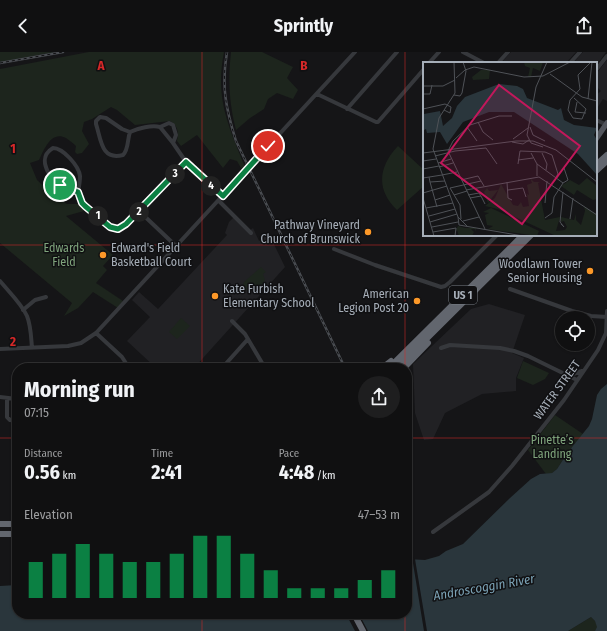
<!DOCTYPE html>
<meta charset="utf-8">
<style>
:root{--surface:#101011;--page:#1e1e1f;--text:#f1f3f6;--muted:#9c9d9f;--line:#303031;--accent:#0b8043}
body{margin:0;font-family:"Fira Sans Condensed",sans-serif;background:var(--page);color:var(--text);height:100vh;display:flex;flex-direction:column;font-size:15px;white-space:nowrap}
*{box-sizing:border-box;margin:0}
p{font-size:13px;color:var(--muted)}
.icon{flex:none;width:22px;height:22px;fill:none;stroke:currentColor;stroke-width:2;stroke-linecap:round;stroke-linejoin:round}
.map{position:relative;flex:1;overflow:hidden}
.sheet{position:absolute;left:12px;top:311px;width:400px;height:256px;display:flex;flex-direction:column;background:var(--surface);border-radius:16px;box-shadow:0 1px 3px #0004,0 0 0 1px var(--line)}
.sheet>*{flex:none}
.controls{position:absolute;left:555px;top:259px;display:grid;gap:8px}
.controls a{display:grid;place-items:center;width:40px;height:40px;border-radius:50%;background:var(--surface);box-shadow:0 1px 3px #0004,0 0 0 1px var(--line);font-size:20px}
.pin{position:absolute;display:grid;place-items:center;width:34px;height:34px;color:#fff;margin:-17px;border:2px solid #fff;border-radius:50%;box-shadow:0 1px 4px #0007}
.km{position:absolute;width:20px;height:20px;margin:-10px;border-radius:50%;background:#222;color:#fff;font-size:11px;line-height:20px;text-align:center}
.round{display:grid;place-items:center;flex:none;width:42px;height:42px;border-radius:21px;background:var(--page)}
.headline{display:flex;align-items:center;justify-content:space-between;height:68px;padding:0 12px}
h1{font-size:22px;font-weight:700;line-height:30px}
.metrics{display:grid;grid-template-columns:repeat(3,1fr);gap:6px;height:68px;padding:4px 12px}
.metrics div{display:grid;align-content:center}
.metrics b{font-size:20px;font-weight:700}
.metrics small{font-size:11px;font-weight:400}
.metrics p{font-size:11px}
.chart{height:112px;padding:8px 12px}
.chart p{display:flex;justify-content:space-between}
.chart svg{width:100%;height:72px;margin-top:4px;stroke:var(--accent);stroke-width:6}
header{display:flex;justify-content:space-between;align-items:center;height:52px;padding:0 12px;background:var(--surface);font-size:18px;font-weight:700}
.map>svg:first-child{display:block}
.built{fill:#212124}
.green{fill:#1d251d}
.water{fill:#2a363c}
.pier{fill:#151517}
.lines{fill:none;stroke-linecap:round;stroke-linejoin:round}
.minor{stroke:#36383c;stroke-width:4}
.major{stroke:#52555c;stroke-width:5.5}
.highway{stroke:#62666e;stroke-width:6}
.rail-casing{stroke:#494c51;stroke-width:2.5}
.rail{stroke:#101012;stroke-width:1;stroke-dasharray:3;stroke-linecap:butt}
.route-casing{stroke:#fff;stroke-width:8}
.route{stroke:#0b8043;stroke-width:5}
.grid{fill:none;stroke:#d62828;stroke-width:1;stroke-opacity:0.55}
.poi-dot{fill:#fc9828;stroke:#101012;stroke-width:1.5}
.labels{text-anchor:middle;dominant-baseline:central;stroke-width:3;stroke-linejoin:round;paint-order:stroke}
.shield{fill:#101012;stroke:#797f86;stroke-width:1}
.shield-label{font-size:11px;font-weight:bold;fill:#a6aeb8}
.poi-label{font-size:12px;fill:#a6aeb8;stroke:#101012;text-anchor:end}
.park-label{font-size:12px;fill:#7fa47c;stroke:#101012}
.street-label{font-size:12px;fill:#a6aeb8;stroke:#101012}
.water-label{font-size:13px;font-style:italic;fill:#7ba2b5;stroke:#101012}
.inset-road{fill:none;stroke:#4f5257;stroke-width:1}
.view{fill:#c2185b;fill-opacity:0.15;stroke:#c2185b;stroke-width:2}
.inset-edge{fill:none;stroke:#a6aeb8;stroke-width:2}
.grid-label{font-size:13px;text-anchor:middle;font-weight:bold;fill:#d62828;stroke:#101012;stroke-width:3;stroke-linejoin:round;paint-order:stroke}
</style>
<header><svg class="icon" aria-label="back" viewBox="0 0 24 24"><path d="M15 5l-7 7 7 7"/></svg>Sprintly<svg class="icon" aria-label="share" viewBox="0 0 24 24"><path d="M12 15V3M7 8l5-5 5 5M5 13v7h14v-7"/></svg></header>
<div class="map">
<svg width="607" height="579" viewBox="0 0 607 579">
<rect width="100%" height="100%" fill="#151517"/>
<path class="built" d="M511 0H576L566 11H501Z
M583 0H606L596 14V11H573Z
M607 8V49L603 47 596 58V43L601 39 596 34V22Z
M234 165 249 179 253 176 259 189 269 182 285 215 194 316H156L127 289 150 265 132 248 139 240 158 257 227 183 225 181 229 170Z
M489 252 525 263 512 301 524 306 516 326V339L482 342 445 361 433 387 424 388 415 361 413 312 471 257Z"/>
<path class="green" d="M0 0H55L0 10Z
M89 0H224C215 47 228 72 245 115L241 116 237 109 230 107 223 116 197 83 181 94 177 89C179 81 178 73 170 69L135 73 117 58 111 55 92 67 84 70 82 79 89 92 82 101 77 102 75 100 76 94C73 91 69 88 66 86 51 78 44 98 39 108L30 111 37 128 52 142 67 152H78L84 159 66 164 113 203 103 214 107 218 96 231 123 249 118 256 93 240 78 256 64 264 72 251 0 191V17Z
M231 0H262L293 15 287 26 298 38 293 47 277 41 268 47 264 57 250 66 236 78C229 51 228 28 231 0Z
M398 94 424 118V134L397 158C375 137 379 114 398 94Z
M261 215 266 220 263 222 265 228 260 236 255 235 251 238 247 239 243 232 244 230Z
M181 266 190 274 177 287 169 280Z
M523 309 549 321 545 327 533 333 517 326Z
M555 363 583 382 568 400 557 417 552 421 546 422 528 398Z
M591 565 595 569 598 575 595 579H568Z"/>
<path class="water" d="M607 332V579H595L597 575 595 569 591 565 568 579H0V534L17 533V562H407V507L425 508 439 504 446 499 463 492 510 446 531 427 540 422 552 421 557 417 568 400 589 374 592 367 597 343 601 337Z"/>
<path class="pier" d="M412 505 414 506 415 507 427 579H424Z
M346 562H359L368 579H355Z"/>
<g class="lines">
<path class="minor" d="M463 0 484 11
M429 11 439 0
M498 11 508 0
M570 11 580 0
M596 18 607 4
M317 42 376 70H378L424 17
M347 57 397 0
M100 65 106 66 122 77 130 80C127 88 129 97 123 103 101 109 101 87 96 72V69Z
M596 68 607 73
M160 75 169 71 173 73 176 83 173 91
M130 80C138 76 152 73 160 75L173 91 186 110 223 144
M53 96C63 96 79 114 80 124 80 129 79 135 78 140 71 136 61 135 55 130 52 128 50 123 48 120 43 110 43 102 53 96Z
M78 140 82 151 110 175 118 177 127 172 186 110
M219 149 251 181
M139 159 176 194
M334 197 375 213 441 235 445 234 450 230 497 183
M0 229C9 240 21 251 27 264 31 274 31 285 32 296
M510 237 572 259 591 264 607 265
M23 258 35 248 46 245
M232 269 245 282 265 316
M96 281 122 305 129 316
M441 296 450 293 500 296 514 299 528 304 577 328
M0 297 68 294 81 291 96 281 355 0
M222 316 248 287
M566 322H573L582 319
M0 345 17 347
M7 346V365L10 368 17 369
M433 480 489 440 512 414 564 348 598 298 606 281 607 259"/>
<path class="major" d="M596 87 607 71"/>
<path class="highway" d="M596 113 607 103
M596 119 607 109
M382 316 391 309
M389 316 523 183
M397 316 531 183
M404 316 428 291
M0 472H17
M0 482H17
M354 562 363 579"/>
<defs>
<path id="rail" d="M227 0C221 34 226 57 236 89L345 316
M0 11 63 0
M407 469 410 490"/>
</defs>
<use href="#rail" class="rail-casing"/>
<use href="#rail" class="rail"/>
</g>
<g class="lines">
<defs>
<path id="route" d="M60 133 78 140 82 151 85 154 110 175 118 177 126 172 186 110 223 144 268 94"/>
</defs>
<use href="#route" class="route-casing"/>
<use href="#route" class="route"/>
</g>
<path class="grid" d="M202 0V316M405 0V316M0 193H607M0 386H17M407 386H607M202 562V579M405 562V579"/>
<g class="poi-dot">
<circle cx="368" cy="180" r="4"/>
<circle cx="103" cy="203" r="4"/>
<circle cx="590" cy="219" r="4"/>
<circle cx="215" cy="244" r="4"/>
<circle cx="417" cy="249" r="4"/>
</g>
<g class="labels">
<rect class="shield" x="449" y="234" width="28" height="18" rx="3"/>
<g class="shield-label">
<text x="463" y="243">US 1</text>
</g>
<g class="poi-label">
<text x="360" y="173">Pathway Vineyard<tspan x="360" dy="14">Church of Brunswick</tspan></text>
<text x="111" y="196" text-anchor="start">Edward's Field<tspan x="111" dy="14">Basketball Court</tspan></text>
<text x="582" y="212">Woodlawn Tower<tspan x="582" dy="14">Senior Housing</tspan></text>
<text x="223" y="237" text-anchor="start">Kate Furbish<tspan x="223" dy="14">Elementary School</tspan></text>
<text x="409" y="242">American<tspan x="409" dy="14">Legion Post 20</tspan></text>
</g>
<g class="park-label">
<text x="64" y="196">Edwards<tspan x="64" dy="14">Field</tspan></text>
<text x="552" y="388">Pinette’s<tspan x="552" dy="14">Landing</tspan></text>
</g>
<g class="street-label">
<text transform="translate(557 338) rotate(-54)">WATER STREET</text>
</g>
<g class="water-label">
<text transform="translate(484 535) rotate(-10)">Androscoggin River</text>
</g>
</g>
<g transform="translate(423 10)">
<rect width="174" height="174" fill="#151517"/>
<path d="M101 0H120L117 9 110 6 108 15H105L107 6 102 4ZM58 8H67L66 17 50 18 49 15ZM107 116 111 120H117L115 121 122 158 137 155 133 169 142 168 144 165 141 159 138 160V155L151 158 153 152V158L158 163 162 149 161 144 174 153V174H133L75 147 62 144 72 136 78 122 90 143 95 144 98 140 100 145 106 144 104 132 106 133 104 123 109 121ZM164 116 174 124V137L170 138 154 128 151 133 138 124 147 118 156 123ZM64 126 66 129 75 128 65 141 61 130ZM68 146 116 169 114 174 65 167 70 164 64 163 62 153 66 151 60 150ZM35 164 42 166H53L52 170V167H48L51 170 49 174H36L34 168 30 174Z" fill="#1d251d"/>
<path d="M76 22 94 24 100 27 104 36 135 48 138 46 141 58 151 63 174 66 171 73 174 78V113L155 92 91 50H66L40 60 24 82 17 70 4 71 3 67 1 68 0 75 1 52 17 49 20 64 29 56 34 44 42 35Z" fill="#2a363c"/>
<path class="inset-road" d="M31 0 32 31 16 56 10 87 35 155 44 164M127 12 159 35 174 39M33 16 42 8 51 5 101 15 120 14 147 0M0 24H20L32 18M0 32H7L9 23M31 33 37 34 39 31 43 9 40 0M151 36 163 47 159 57 150 56 145 48 147 38 157 27 155 13 168 0M165 37 169 0M154 40 152 50 163 51M0 47 22 42 28 45M21 48 27 51 28 45M55 60 60 70 70 78M44 65 54 79M107 65 110 73 122 79M90 77 105 66M89 80 100 82 106 78M120 85 108 81 104 73 113 25 124 0M32 89 63 86 74 102M0 91 93 79H110L133 88 174 120M108 91 114 102V114M119 91 124 102 123 108M12 94 32 89M95 98 110 96M0 99 13 97M15 101 28 97M95 102 97 89 122 90 129 93 135 112 133 115M114 102 140 121M16 105 30 101M0 107 16 104M19 113 34 110M6 115 7 120 22 119M0 116 19 113M38 118 55 114 61 124M7 120 14 145M84 120 85 136 89 138M27 126 37 143 38 157M27 126 58 119M43 128 116 115 174 153M85 128 100 126 103 135M0 131 24 124M31 133 44 129M45 133 56 131 58 134M0 136 11 174M47 136 58 134 62 142M12 138 27 133M122 141 124 119M3 146 30 141M6 154 32 147M35 155 36 163 100 174M122 156 129 151 131 135 140 121 145 118 141 106M147 157 150 136M40 159 56 155M7 160 34 152M138 162 141 165 137 160 140 130M9 165 35 160M62 167 25 89 30 79 47 63 76 54H89M10 170 33 166 32 174"/>
<path class="view" d="M76 23 157 84 99 162 18 101Z"/>
<rect width="174" height="174" class="inset-edge"/>
</g>
<g class="grid-label">
<text x="101" y="18">A</text>
<text x="304" y="18">B</text>
<text x="13" y="101">1</text>
<text x="13" y="294">2</text>
</g>
</svg>
<div class="controls">
<a><svg class="icon" aria-label="locate" viewBox="0 0 24 24"><circle cx="12" cy="12" r="6"/><path d="M12 2v4M12 18v4M2 12h4M18 12h4"/></svg></a>
</div>
<div class="pin" style="left:60px;top:133px;background:#1e9e55"><svg class="icon" aria-label="arrive" viewBox="0 0 24 24"><path d="M6 21V4h12l-3 4 3 4H6"/></svg></div>
<div class="pin" style="left:268px;top:94px;background:#d93025"><svg class="icon" aria-label="check" viewBox="0 0 24 24"><path d="M5 12l5 5 9-10"/></svg></div>
<b class="km" style="left:98px;top:164px">1</b>
<b class="km" style="left:139px;top:160px">2</b>
<b class="km" style="left:175px;top:122px">3</b>
<b class="km" style="left:211px;top:134px">4</b>
<section class="sheet">
<div class="headline"><div><h1>Morning run</h1><p>07:15</p></div><a class="round"><svg class="icon" aria-label="share" viewBox="0 0 24 24"><path d="M12 15V3M7 8l5-5 5 5M5 13v7h14v-7"/></svg></a></div>
<div class="metrics">
<div><p>Distance</p><b>0.56<small> km</small></b></div>
<div><p>Time</p><b>2:41</b></div>
<div><p>Pace</p><b>4:48<small> /km</small></b></div>
</div>
<div class="chart"><p><span>Elevation</span>47–53 m</p>
<svg viewBox="0 0 160 44" preserveAspectRatio="none"><path d="M5 44V22M15 44V17M25 44V11M35 44V17M45 44V22M55 44V22M65 44V17M75 44V6M85 44V6M95 44V17M105 44V27M115 44V38M125 44V38M135 44V38M145 44V33M155 44V27"/></svg>
</div>
</section>
</div>
